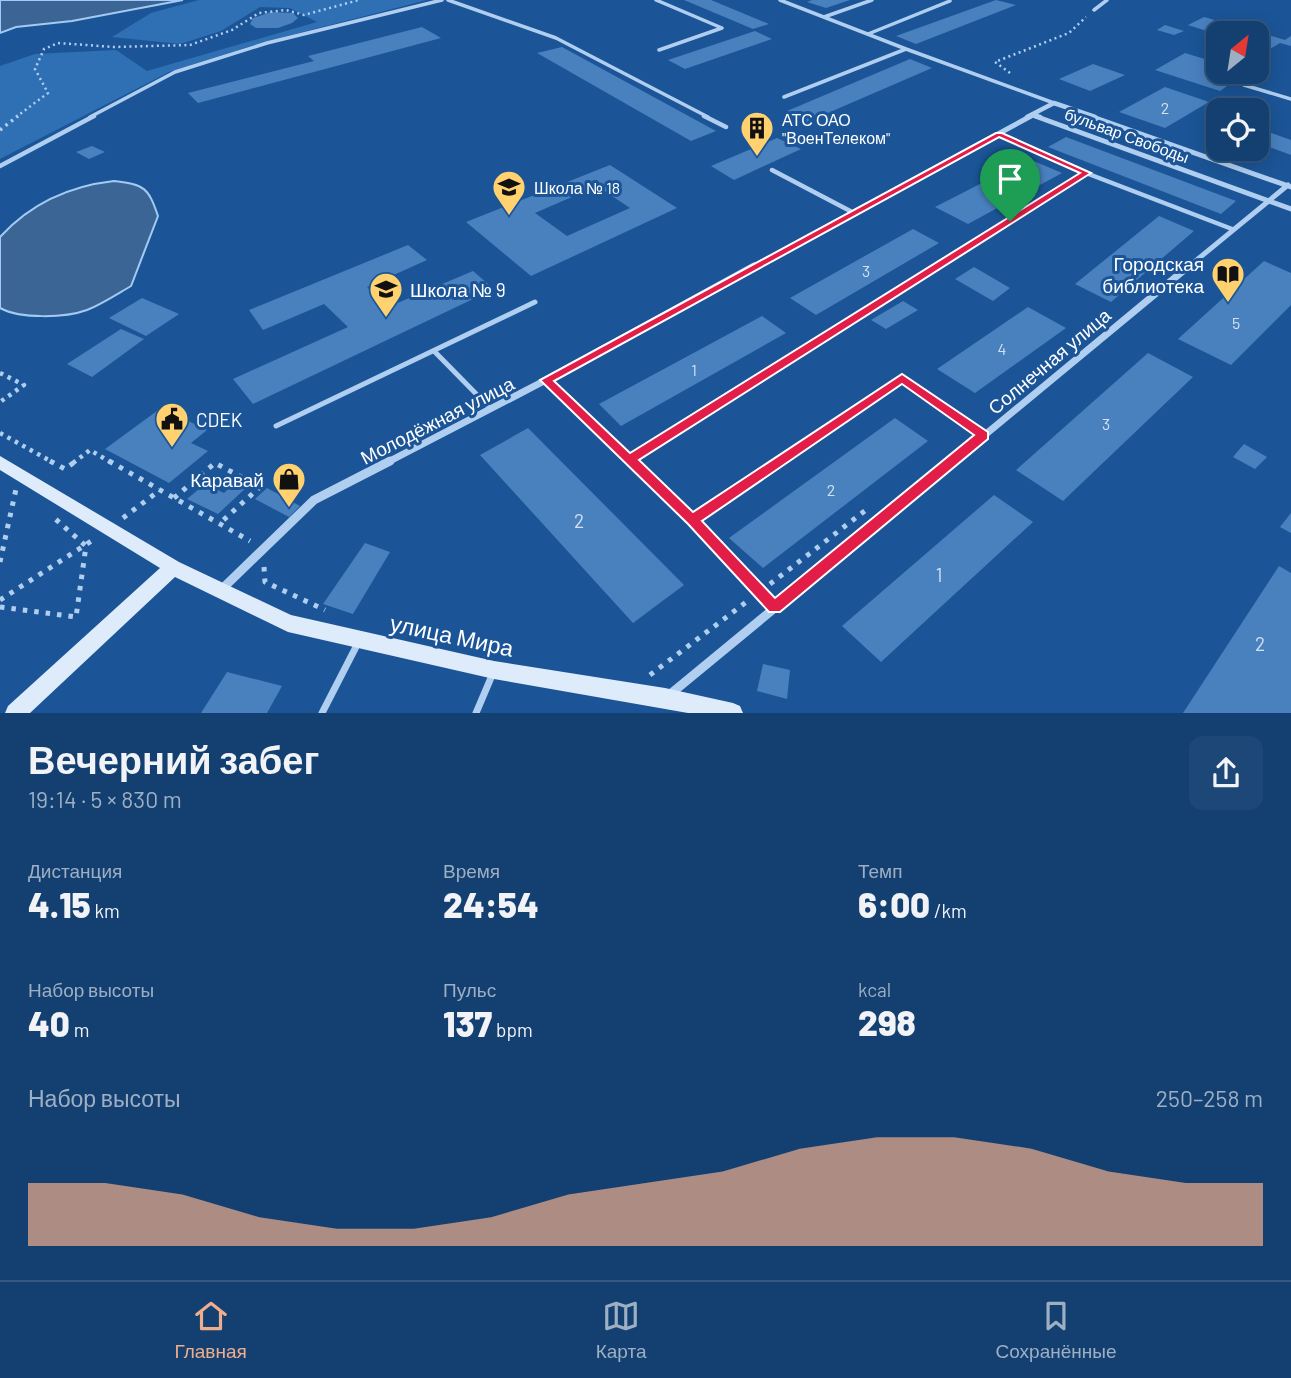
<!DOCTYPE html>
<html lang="ru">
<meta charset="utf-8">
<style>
:root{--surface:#144071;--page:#1d4776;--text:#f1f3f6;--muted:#9dafc3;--line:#335984;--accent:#eead8d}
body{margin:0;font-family:Barlow,sans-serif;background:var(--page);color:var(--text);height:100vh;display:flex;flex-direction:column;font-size:26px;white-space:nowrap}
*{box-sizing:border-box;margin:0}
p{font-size:23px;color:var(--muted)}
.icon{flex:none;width:38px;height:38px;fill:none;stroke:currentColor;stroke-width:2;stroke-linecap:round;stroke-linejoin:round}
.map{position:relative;height:713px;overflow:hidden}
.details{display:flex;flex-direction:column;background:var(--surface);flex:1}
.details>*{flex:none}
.needle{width:46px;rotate:30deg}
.fabs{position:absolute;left:1206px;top:21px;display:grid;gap:14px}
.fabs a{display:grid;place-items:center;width:63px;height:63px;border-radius:14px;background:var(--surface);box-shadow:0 4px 18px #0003,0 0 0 2px var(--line);font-size:35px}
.pin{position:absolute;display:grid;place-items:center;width:60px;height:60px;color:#fff;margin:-72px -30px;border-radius:50% 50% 50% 0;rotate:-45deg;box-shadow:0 0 7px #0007}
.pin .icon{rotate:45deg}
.round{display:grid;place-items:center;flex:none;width:74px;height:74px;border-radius:14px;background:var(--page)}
.headline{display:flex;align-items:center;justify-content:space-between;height:119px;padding:0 28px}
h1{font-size:38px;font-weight:800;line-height:52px}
.figures{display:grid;grid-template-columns:repeat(3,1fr);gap:10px;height:119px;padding:7px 28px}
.figures div{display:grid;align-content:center}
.figures b{font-size:35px;font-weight:800}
.figures small{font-size:19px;font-weight:400}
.figures p{font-size:19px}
.chart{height:196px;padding:14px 28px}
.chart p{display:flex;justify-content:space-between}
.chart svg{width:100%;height:126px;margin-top:7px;fill:var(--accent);opacity:.7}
.dock{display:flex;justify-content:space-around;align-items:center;height:98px;border-top:2px solid var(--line);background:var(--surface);font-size:19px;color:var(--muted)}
.dock a{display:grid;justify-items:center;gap:4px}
.dock .on{color:var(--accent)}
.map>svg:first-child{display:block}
.green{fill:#2f70b4}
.water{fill:#3b6594;stroke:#a3caf2;stroke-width:2}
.building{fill:#4981bf;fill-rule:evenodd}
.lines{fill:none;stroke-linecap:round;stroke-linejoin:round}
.path-far3{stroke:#b0cff0;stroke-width:2.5;stroke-dasharray:2 3.5;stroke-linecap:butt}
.path-far2{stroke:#b0cff0;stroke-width:3.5;stroke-dasharray:2.5 4.5;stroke-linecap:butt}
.path-far1{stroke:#b0cff0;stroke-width:4.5;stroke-dasharray:3.5 5;stroke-linecap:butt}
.path{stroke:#b0cff0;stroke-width:5;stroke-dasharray:4.5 7;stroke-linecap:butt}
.lane-far3{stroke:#b0cff0;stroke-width:3.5}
.lane-far2{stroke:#b0cff0;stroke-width:4.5}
.lane-far1{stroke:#b0cff0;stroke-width:5}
.lane{stroke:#b0cff0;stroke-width:7}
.street-far3{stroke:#b0cff0;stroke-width:4.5}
.street-far2{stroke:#b0cff0;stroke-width:5}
.street-far1{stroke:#b0cff0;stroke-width:7}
.street{stroke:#b0cff0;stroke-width:9}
.secondary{fill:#ddebfb;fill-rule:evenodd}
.route{fill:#e11d48;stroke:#fff;stroke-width:2;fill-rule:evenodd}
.labels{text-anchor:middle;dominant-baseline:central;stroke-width:6;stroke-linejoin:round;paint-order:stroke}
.number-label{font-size:16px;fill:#d2e0ef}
.far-poi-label{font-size:16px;fill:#fff;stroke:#1b5597;text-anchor:start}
.far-street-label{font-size:16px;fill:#fff;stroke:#1b5597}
.poi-label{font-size:19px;fill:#fff;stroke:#1b5597;text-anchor:end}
.street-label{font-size:19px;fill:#fff;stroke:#1b5597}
.near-number-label{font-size:19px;fill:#d2e0ef}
.near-street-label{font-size:23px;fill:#fff;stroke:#1b5597}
</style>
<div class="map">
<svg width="1291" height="713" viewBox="0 0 1291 713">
<rect width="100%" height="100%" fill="#1b5597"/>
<path class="green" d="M199 0H427L264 42 169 72 0 159V66L35 54 116 50 147 71 317 22 290 8 260 7 221 31 180 44 112 37 151 13Z"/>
<path class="water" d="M0 0H183L72 21 16 27 0 33Z
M114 181C145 185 148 187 158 216L131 286C117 294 102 304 87 310 65 318 20 319 0 308V237C31 203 69 186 114 181Z"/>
<path class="building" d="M684 0H711L769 24 753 29Z
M812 0H850L826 8 807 2Z
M996 0 1016 5 916 44 896 36Z
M271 12 293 13 298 18 292 23 278 28H256L250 24 253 18Z
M1204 17 1229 24 1239 19 1265 26 1255 31 1285 40 1291 36V46L1280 43 1270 49 1256 45V33L1224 27 1213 33 1188 25Z
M1165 25 1184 31 1174 35 1157 30Z
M422 27 441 38 198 103 188 93 314 61 308 56Z
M755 31 772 39 685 69 668 60Z
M562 47 716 131 691 141 537 53Z
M1185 53 1218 63V72H1247L1220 91 1155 70Z
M910 59 932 68 807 122 787 111Z
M1093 64 1125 75 1090 91 1059 79Z
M1165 87 1209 102 1165 128 1119 112Z
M1263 130 1291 140V155L1256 142V135Z
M1066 137 1236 201 1221 214 1048 147Z
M777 138 801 149 734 180 711 166Z
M92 146 105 152 89 159 76 152Z
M1029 159 1062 173 968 224 935 207Z
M610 165 677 208 531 276 466 222ZM597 186 630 208 567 236 535 213Z
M1159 216 1194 231 1111 302 1075 284Z
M913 229 939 243 816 315 790 298Z
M408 245 427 260 367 287 388 307 473 271 494 289 253 404 233 379 348 327 324 304 263 330 249 310Z
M1264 261 1291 273V305L1231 365 1178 339Z
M974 267 1010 288 993 301 955 279Z
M142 298 179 314 146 336 109 318Z
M903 301 918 310 886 329 871 320Z
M1028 307 1066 328 975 393 937 369Z
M762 316 786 333 621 426 599 404Z
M121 329 144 339 92 377 67 364Z
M1148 353 1193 377 1063 501 1016 470Z
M161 408 207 430 191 443 208 451 169 483 105 449Z
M895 418 928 441 763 568 729 538Z
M528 428 684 585 633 623 480 455Z
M1244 444 1267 457 1255 469 1233 457Z
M239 479 250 484 218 514 187 499 205 484 224 493Z
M267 488 300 506 289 517 255 499Z
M994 495 1033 522 881 662 842 626Z
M1291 513V533L1280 527Z
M365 543 390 552 353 614 323 604Z
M1279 566 1291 573V713H1183Z
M763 664 790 670 787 699 757 691Z
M227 672 282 686 267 713H201Z"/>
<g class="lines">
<path class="path-far3" d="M1010 73 995 62 1069 33 1086 17
M16 117 48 93 35 69 44 49 58 43 114 47 190 45 232 30 259 13 286 10 304 15 359 0"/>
<path class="path-far2" d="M0 130 18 116"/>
<path class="path-far1" d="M0 373 24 385 0 402
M0 433 54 463
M73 463 90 450 112 463"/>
<path class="path" d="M50 461 65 469 76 461
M109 461 250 541
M174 498 215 463 260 487 219 524
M123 518 160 490
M0 562 16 489
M264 567 265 582 325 610
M770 584 866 510
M0 600 96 538
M0 607 76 617 86 546 53 517
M650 675 749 600"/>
<path class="lane-far3" d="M448 0 556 38 708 117
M656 0 722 28 659 50
M780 0 906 49
M1094 10 1107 0
M824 17 872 0
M868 34 950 1
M1244 85 1291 99
M784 97 906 49 1054 103
M90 117 175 72 267 43 442 0"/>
<path class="lane-far2" d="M704 116 726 127
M0 166 94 116
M772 170 854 213
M1086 173 1232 229
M935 268 1086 173 999 134"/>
<path class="lane-far1" d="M434 351 491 409
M546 380 633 463
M276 426 535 302
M630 460 938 266
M778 463 903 378 983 435"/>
<path class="lane" d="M631 461 693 520 775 607
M693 520 780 461
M322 713 358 643
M476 713 493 673"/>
<path class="street-far3" d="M1033 115 1040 117
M1027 117 1054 103 1095 117"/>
<path class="street-far2" d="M1035 116 1291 209
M1090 116 1291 187
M751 268 1031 116
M1187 268 1288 185"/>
<path class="street-far1" d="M386 463 546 380 754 266
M951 463 1189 266"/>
<path class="street" d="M222 589 314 500 390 461
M668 696 953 461"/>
<path class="secondary" d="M0 456 179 562 291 615 494 661 665 688 733 703 740 706 743 713H688L494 679 288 632 175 577 30 713H5L8 706 160 568 0 470Z"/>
</g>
<path class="route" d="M996 133H1002L1091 173 639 460 693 512 902 374 988 432V439L780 612H769L688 524 540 380ZM999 137 1080 173 630 453 554 381ZM902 384 974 435 775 598 702 521Z"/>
<defs>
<symbol id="building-pin" viewBox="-11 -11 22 30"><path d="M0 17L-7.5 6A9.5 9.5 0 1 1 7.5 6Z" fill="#ffd16f" stroke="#1b5597"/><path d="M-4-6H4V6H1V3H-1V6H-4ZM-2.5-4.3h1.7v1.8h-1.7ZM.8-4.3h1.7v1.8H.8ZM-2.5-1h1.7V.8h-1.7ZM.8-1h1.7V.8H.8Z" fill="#111"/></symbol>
<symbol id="school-pin" viewBox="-11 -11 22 30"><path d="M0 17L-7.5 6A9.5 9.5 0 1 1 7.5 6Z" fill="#ffd16f" stroke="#1b5597"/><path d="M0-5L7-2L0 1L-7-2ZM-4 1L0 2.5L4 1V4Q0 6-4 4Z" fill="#111"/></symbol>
<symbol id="library-pin" viewBox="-11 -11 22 30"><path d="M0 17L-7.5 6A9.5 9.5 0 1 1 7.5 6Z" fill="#ffd16f" stroke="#1b5597"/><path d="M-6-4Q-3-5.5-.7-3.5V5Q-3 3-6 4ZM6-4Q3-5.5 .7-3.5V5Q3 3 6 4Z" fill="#111"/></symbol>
<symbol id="civic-pin" viewBox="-11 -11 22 30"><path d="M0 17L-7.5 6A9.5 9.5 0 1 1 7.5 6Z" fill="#ffd16f" stroke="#1b5597"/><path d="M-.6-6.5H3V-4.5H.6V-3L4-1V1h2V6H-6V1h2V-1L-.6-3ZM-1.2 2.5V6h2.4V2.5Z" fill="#111"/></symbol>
<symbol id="shop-pin" viewBox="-11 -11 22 30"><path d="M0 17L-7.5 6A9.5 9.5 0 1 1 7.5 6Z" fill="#ffd16f" stroke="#1b5597"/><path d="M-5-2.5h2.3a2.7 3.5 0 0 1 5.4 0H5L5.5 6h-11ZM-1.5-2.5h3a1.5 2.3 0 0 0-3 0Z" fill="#111"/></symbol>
</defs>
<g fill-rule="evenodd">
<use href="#building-pin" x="738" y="109" width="38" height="52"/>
<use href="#school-pin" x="490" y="168" width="38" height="52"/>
<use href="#library-pin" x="1209" y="255" width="38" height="52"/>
<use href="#school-pin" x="367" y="270" width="38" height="52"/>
<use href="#civic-pin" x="153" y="400" width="38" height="52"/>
<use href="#shop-pin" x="270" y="460" width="38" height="52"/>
</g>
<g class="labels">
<g class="number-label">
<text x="1165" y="107">2</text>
<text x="866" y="270">3</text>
<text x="1236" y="322">5</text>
<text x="1002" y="348">4</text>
<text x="694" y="369">1</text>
<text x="1106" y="423">3</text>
<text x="831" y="489">2</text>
</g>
<g class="far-poi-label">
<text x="782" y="119">АТС ОАО<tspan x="782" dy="18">"ВоенТелеком"</tspan></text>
<text x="534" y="187">Школа № 18</text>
</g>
<g class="far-street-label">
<text transform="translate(1127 135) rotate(20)">бульвар Свободы</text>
</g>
<g class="poi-label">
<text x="1204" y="263">Городская<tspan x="1204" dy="22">библиотека</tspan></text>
<text x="410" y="289" text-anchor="start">Школа № 9</text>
<text x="196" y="419" text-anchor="start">CDEK</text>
<text x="264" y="479">Каравай</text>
</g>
<g class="street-label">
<text transform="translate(1049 361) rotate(-40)">Солнечная улица</text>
<text transform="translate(437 420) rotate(-27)">Молодёжная улица</text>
</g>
<g class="near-number-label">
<text x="579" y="520">2</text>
<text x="939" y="574">1</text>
<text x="1260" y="643">2</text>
</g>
<g class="near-street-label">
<text transform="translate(452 635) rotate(12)">улица Мира</text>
</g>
</g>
</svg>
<div class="fabs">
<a><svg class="needle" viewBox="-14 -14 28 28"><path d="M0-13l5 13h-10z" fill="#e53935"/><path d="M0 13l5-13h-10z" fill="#9dafc3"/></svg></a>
<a><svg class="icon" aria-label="locate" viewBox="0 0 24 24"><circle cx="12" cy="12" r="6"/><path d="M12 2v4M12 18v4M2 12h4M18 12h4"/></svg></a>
</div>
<div class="pin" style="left:1010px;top:221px;background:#1e9e55"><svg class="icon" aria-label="arrive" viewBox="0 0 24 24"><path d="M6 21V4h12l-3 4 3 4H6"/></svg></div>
</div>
<section class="details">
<div class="headline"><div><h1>Вечерний забег</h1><p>19:14 · 5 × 830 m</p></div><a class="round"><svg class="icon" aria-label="share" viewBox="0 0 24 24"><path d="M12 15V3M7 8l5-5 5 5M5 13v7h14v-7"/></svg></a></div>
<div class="figures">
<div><p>Дистанция</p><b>4.15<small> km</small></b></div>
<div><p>Время</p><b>24:54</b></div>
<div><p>Темп</p><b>6:00<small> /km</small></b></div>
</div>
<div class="figures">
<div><p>Набор высоты</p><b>40<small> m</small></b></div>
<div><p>Пульс</p><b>137<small> bpm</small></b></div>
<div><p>kcal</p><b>298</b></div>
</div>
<div class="chart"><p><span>Набор высоты</span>250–258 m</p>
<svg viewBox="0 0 160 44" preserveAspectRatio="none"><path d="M0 44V22L10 22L20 26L30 34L40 38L50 38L60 34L70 26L80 22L90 18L100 10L110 6L120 6L130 10L140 18L150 22L160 22V44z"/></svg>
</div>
</section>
<nav class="dock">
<a class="on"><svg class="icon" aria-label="home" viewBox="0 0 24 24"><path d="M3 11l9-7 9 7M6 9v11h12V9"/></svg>Главная</a>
<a><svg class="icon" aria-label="map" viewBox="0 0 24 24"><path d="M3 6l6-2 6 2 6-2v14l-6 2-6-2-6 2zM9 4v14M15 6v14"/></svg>Карта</a>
<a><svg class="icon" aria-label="saved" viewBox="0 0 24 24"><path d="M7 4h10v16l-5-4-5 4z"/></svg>Сохранённые</a>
</nav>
